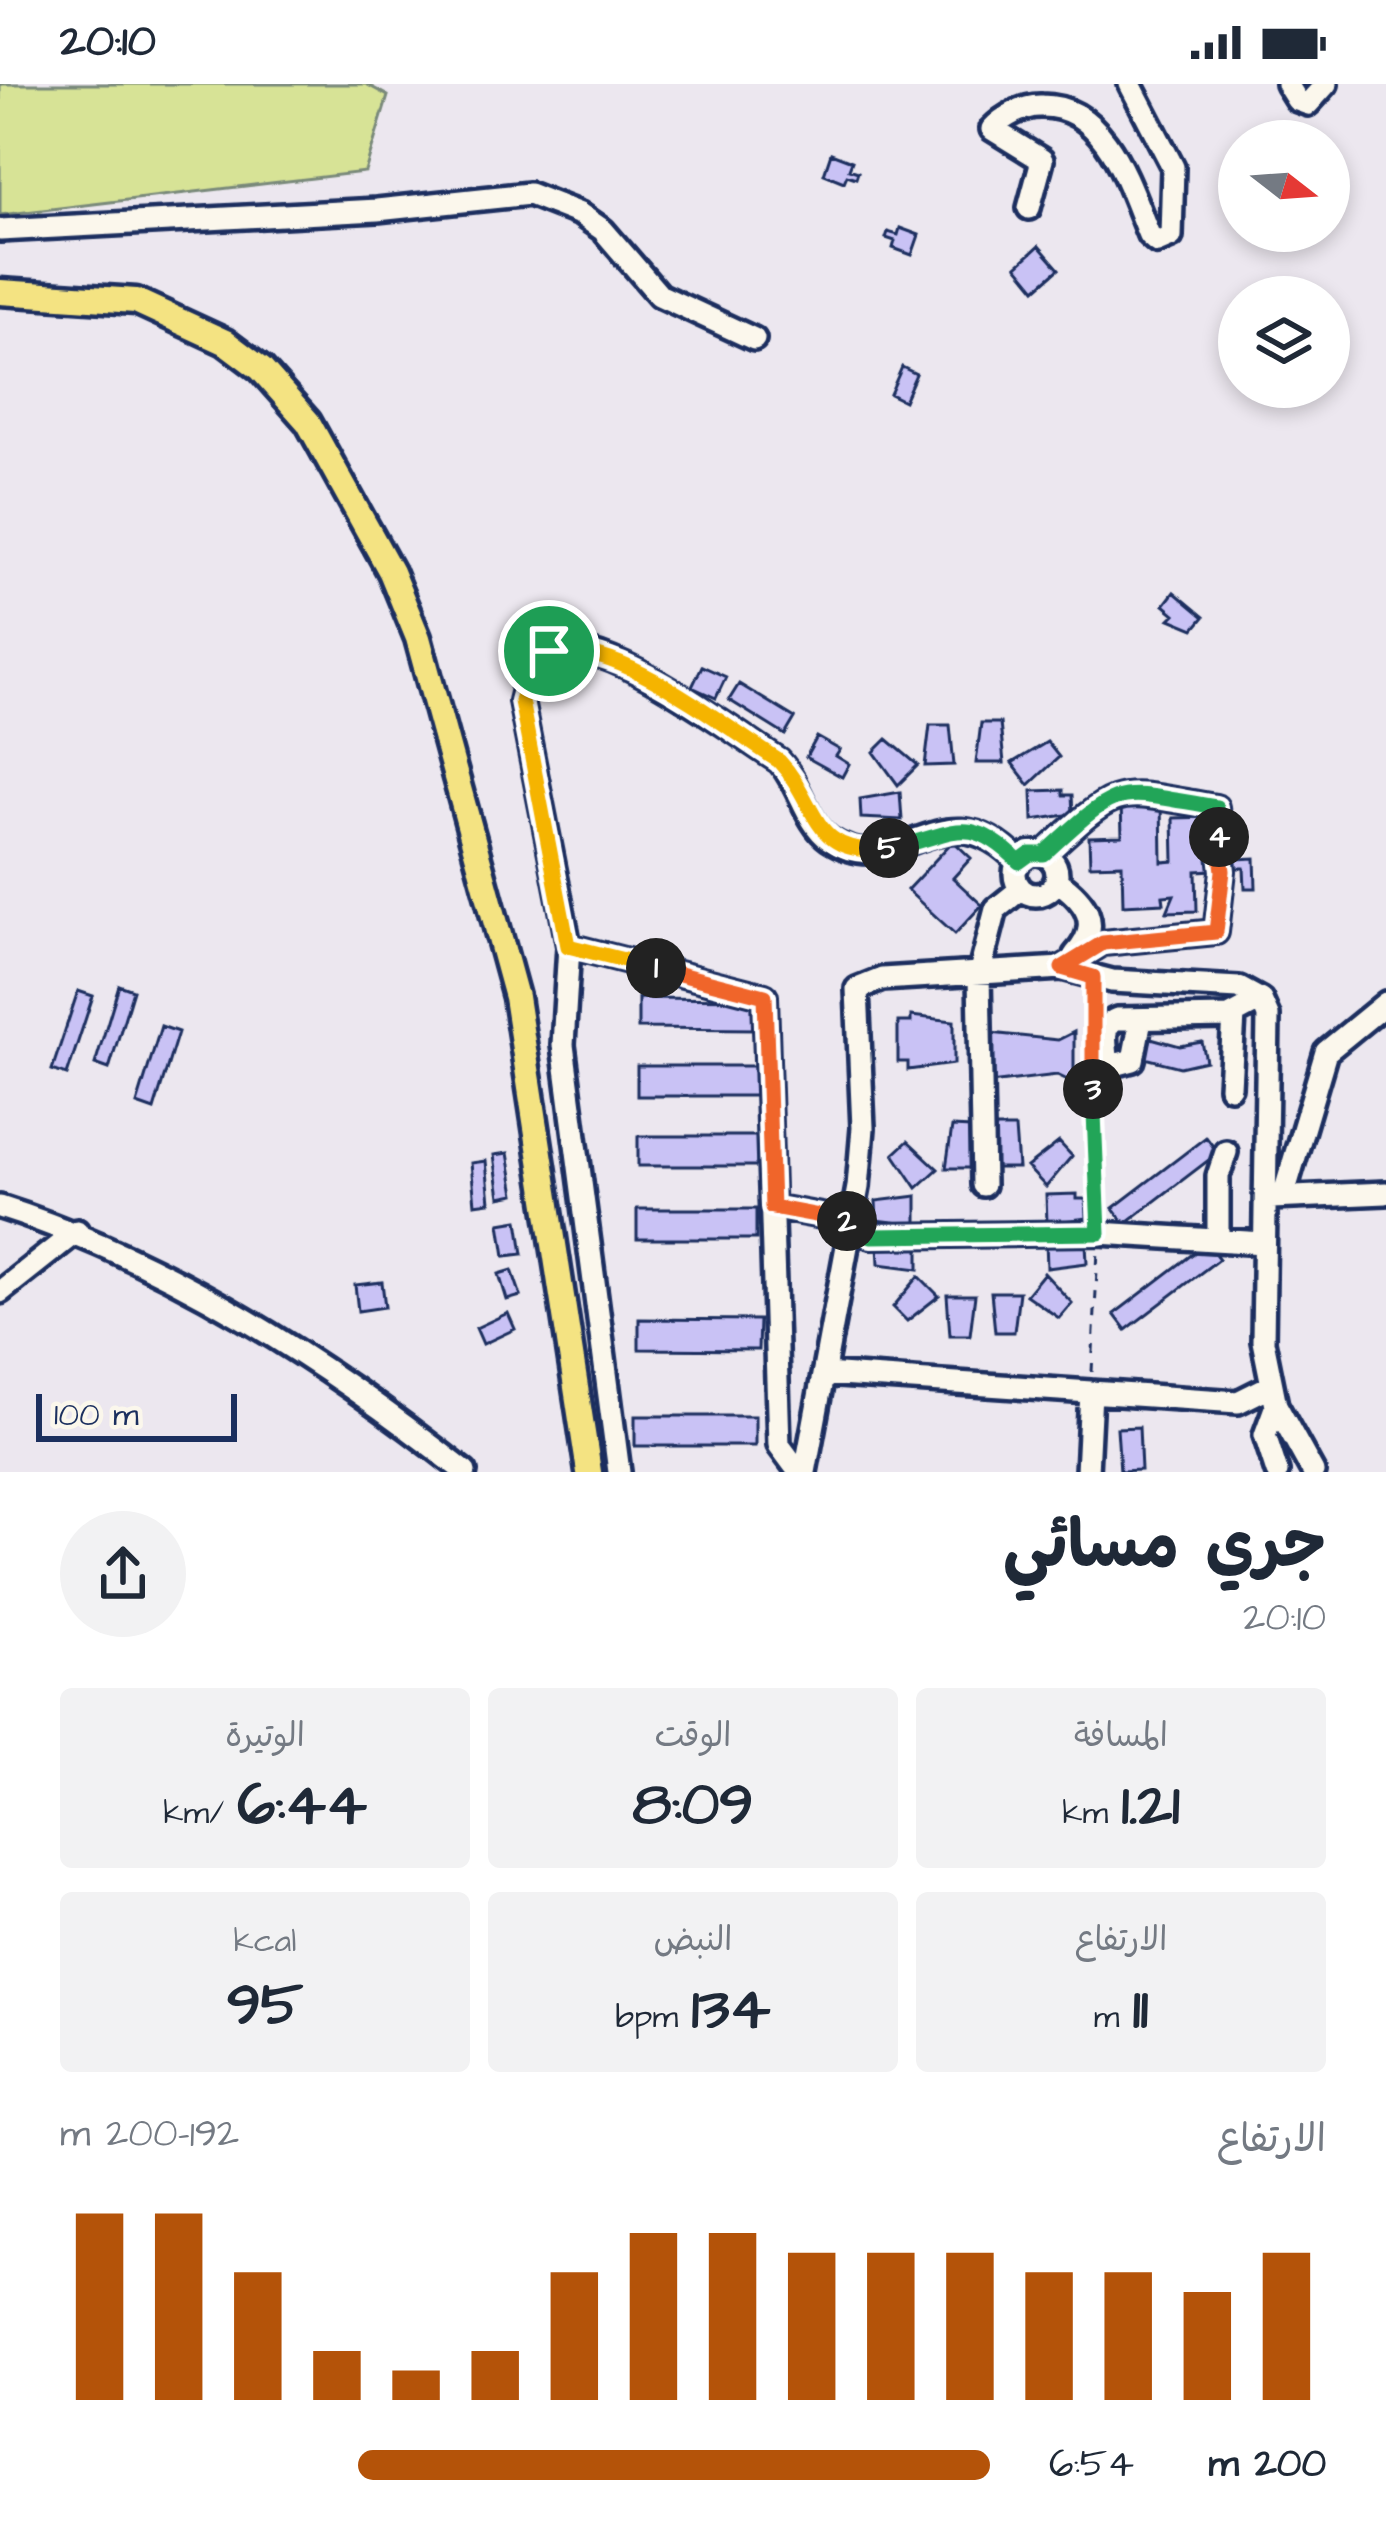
<!DOCTYPE html>
<html lang="ar">
<meta charset="utf-8">
<style>
:root{--surface:#fff;--page:#f2f2f3;--text:#1f2937;--muted:#747a83;--accent:#b45309}
body{margin:0;font-family:"Architects Daughter","Playpen Sans Arabic",sans-serif;background:var(--page);color:var(--text);direction:rtl;height:100vh;display:flex;flex-direction:column;font-size:45px;white-space:nowrap}
*{box-sizing:border-box;margin:0}
p{font-size:39px;color:var(--muted)}
.icon{flex:none;width:66px;height:66px;fill:none;stroke:currentColor;stroke-width:2;stroke-linecap:round;stroke-linejoin:round}
.map{position:relative;height:1388px;overflow:hidden;direction:ltr}
.side{display:flex;flex-direction:column;background:var(--surface);flex:1}
.side>*{flex:none}
.needle{width:78px;rotate:107deg}
.tools{position:absolute;left:1218px;top:36px;display:grid;gap:24px}
.tools a{display:grid;place-items:center;width:132px;height:132px;border-radius:50%;background:var(--surface);box-shadow:0 6px 18px #0003;font-size:60px}
.scale{position:absolute;left:36px;bottom:30px;width:201px;box-sizing:border-box;padding-left:12px;border:6px solid #1b2f5e;border-top:0;font-size:33px;line-height:42px;white-space:nowrap;color:#1b2f5e;-webkit-text-stroke:9px #fbf7ec;paint-order:stroke}
.pin{position:absolute;display:grid;place-items:center;width:102px;height:102px;color:#fff;margin:-51px;border:6px solid #fff;border-radius:50%;box-shadow:0 3px 12px #0007}
.km{position:absolute;width:60px;height:60px;margin:-30px;border-radius:50%;background:#222;color:#fff;font-size:33px;line-height:60px;text-align:center}
.round{display:grid;place-items:center;flex:none;width:126px;height:126px;border-radius:63px;background:var(--page)}
.head{display:flex;align-items:center;justify-content:space-between;height:204px;padding:0 60px}
h1{font-size:66px;font-weight:700;line-height:90px}
.stats{display:grid;grid-template-columns:repeat(3,1fr);gap:18px;height:204px;padding:12px 60px}
.stats div{display:grid;align-content:center;border-radius:12px;background:var(--page);text-align:center}
.stats b{font-size:60px;font-weight:700}
.stats small{font-size:33px;font-weight:400}
.stats p{font-size:33px}
.chart{height:336px;padding:24px 60px}
.chart p{display:flex;justify-content:space-between}
.chart svg{width:100%;height:216px;margin-top:12px;stroke:var(--accent);stroke-width:6}
ul{padding:0 60px;list-style:none;font-size:39px}
li{display:grid;grid-template-columns:192px 144px 1fr;align-items:center;height:90px}
li i{height:30px;border-radius:15px;background:var(--accent)}
.status{display:flex;justify-content:space-between;align-items:center;height:84px;padding:0 60px;background:var(--surface);direction:ltr}
.status svg{height:33px;fill:currentColor}
.map>svg:first-child{display:block}
.green{fill:#d7e396;stroke:#79897a;stroke-width:3}
.building{fill:#c9c2f5;stroke:#1b2f5e;stroke-width:3}
.lines{fill:none;stroke-linecap:round;stroke-linejoin:round}
.minor-casing{stroke:#1b2f5e;stroke-width:30}
.major-casing{stroke:#1b2f5e;stroke-width:33}
.path{stroke:#1b2f5e;stroke-width:3;stroke-dasharray:9 9;stroke-linecap:butt}
.minor{stroke:#fbf7ec;stroke-width:21}
.major{stroke:#f4e382;stroke-width:24}
.split-1-casing{stroke:#fff;stroke-width:24}
.split-2-casing{stroke:#fff;stroke-width:24}
.split-3-casing{stroke:#fff;stroke-width:24}
.split-4-casing{stroke:#fff;stroke-width:24}
.split-5-casing{stroke:#fff;stroke-width:24}
.split-6-casing{stroke:#fff;stroke-width:24}
.split-1{stroke:#f5b400;stroke-width:15}
.split-2{stroke:#f0652b;stroke-width:15}
.split-3{stroke:#22a559;stroke-width:15}
.split-4{stroke:#f0652b;stroke-width:15}
.split-5{stroke:#22a559;stroke-width:15}
.split-6{stroke:#f5b400;stroke-width:15}
</style>
<div class="status"><b>20:10</b><svg viewBox="0 0 49 12"><path d="M0 12V9h3v3zM5 12V6h3v6zM10 12V3h3v9zM15 12V0h3v12zM26 1h20v11H26zM47 4h2v5h-2z"/></svg></div>
<div class="map">
<svg width="1386" height="1388" viewBox="0 0 1386 1388">
<rect width="100%" height="100%" fill="#ece7ef"/>
<filter id="ink" filterUnits="userSpaceOnUse"><feTurbulence type="fractalNoise" baseFrequency=".00833" numOctaves="2"/><feDisplacementMap in="SourceGraphic" scale="24" xChannelSelector="R" yChannelSelector="G"/><feConvolveMatrix kernelMatrix="1 2 1 2 8 2 1 2 1" color-interpolation-filters="sRGB"/></filter>
<g filter="url(#ink)">
<path class="green" d="M0 0H366L388 12 365 88 0 131Z"/>
<path class="building" d="M831 69 852 77 849 85 858 88 856 94 847 91 844 98 824 90Z
M900 144 919 151 912 171 893 164 895 157 886 154 888 148 898 151Z
M1039 162 1059 185 1036 205 1017 182Z
M902 283 916 290 904 317 890 310Z
M1174 508 1204 533 1194 545 1170 535 1175 530 1164 521Z
M702 582 726 593 716 614 692 603Z
M739 600 795 634 785 651 729 616Z
M981 639H1000L1004 679H976Z
M930 641H950L954 681 925 682Z
M817 653 840 666 836 672 849 680 842 693 806 673Z
M887 655 918 681 898 701 874 668Z
M1047 658 1059 673 1029 701 1012 679Z
M1063 706V711H1072L1073 730 1033 736 1032 707Z
M900 708 902 736 861 734 860 715Z
M1161 716 1162 778 1174 777 1173 734 1213 733 1214 786 1196 787 1197 827 1167 828 1174 811 1163 812 1164 819 1123 821 1122 780 1090 781 1089 753 1122 752 1121 718Z
M953 757 971 774 953 794 982 821 955 850 907 806Z
M1255 774 1256 804H1245L1244 784H1236V775Z
M119 901 133 906 109 985 95 980Z
M78 907 93 912 67 991 52 986Z
M638 914 757 915V945L638 944Z
M911 932 954 937V980L908 986V978H898V938H911Z
M161 942 178 948 154 1026 137 1020Z
M1074 948V999L1057 991 990 999V949L1058 956Z
M1151 954 1180 962 1202 958 1206 977 1180 983 1145 974Z
M637 982H756V1012H637Z
M952 1043 971 1044 974 1084H946Z
M996 1044H1015L1018 1084H990Z
M638 1052H758L757 1082H638Z
M1206 1053 1218 1069 1125 1140 1113 1124Z
M908 1057 938 1085 917 1104 894 1070Z
M1059 1058 1072 1072 1046 1103 1027 1083Z
M508 1069 515 1110 500 1113 494 1071Z
M486 1077 490 1118 475 1120 471 1079Z
M1077 1110V1115H1086L1087 1134 1047 1139 1046 1111Z
M917 1112V1141L877 1136 876 1117Z
M637 1125H756V1155H637Z
M518 1136 523 1170 505 1172 500 1139Z
M919 1156V1185L879 1180 878 1161Z
M1046 1156 1086 1159 1087 1179 1047 1184Z
M1207 1159 1219 1175 1126 1246 1114 1230Z
M512 1186 521 1212 507 1216 499 1190Z
M1044 1189 1072 1219 1059 1234 1026 1211Z
M919 1192 939 1212 907 1237 893 1223Z
M382 1198 385 1223 358 1227 355 1201Z
M991 1208H1019L1014 1248H995Z
M947 1211H975L970 1251H950Z
M508 1229 515 1245 483 1260 476 1244Z
M639 1235 759 1236 758 1266 639 1265Z
M635 1332H755V1362H635Z
M1139 1343 1141 1386 1120 1387 1117 1344Z"/>
<g class="lines">
<defs>
<path id="minor" d="M1287 0 1297 16 1308 20 1326 0
M1029 124 1042 76 992 45C1003 33 1024 21 1042 22 1107 22 1129 103 1149 151L1157 158 1171 152 1173 83 1130 0
M0 146 377 126 529 110 580 130 603 146 659 211 754 255
M1015 790a21 21 0 1 1 42 0a21 21 0 1 1-42 0Z
M1044 770C1123 697 1112 706 1216 723L1223 787 1216 848 1103 859 1062 884
M1056 796C1085 816 1104 840 1075 871
M569 862 765 912 779 1361 799 1388
M1141 935 1133 976 1114 981 1107 973C1106 959 1101 941 1117 935L1229 933 1261 916
M1230 1003 1234 931
M983 1101 979 891 996 825 1021 805
M1283 1113 1326 968 1386 919
M1271 1114 1386 1109
M0 1123C170 1177 325 1278 465 1388
M772 1123 854 1138 871 1152 1099 1149 1264 1159
M1218 1156V1092L1226 1068
M0 1208 77 1147
M824 1290 1238 1318 1270 1302
M1276 1321 1265 1351 1277 1388
M619 1388 563 961 569 862 521 617C526 598 528 580 547 569 595 542 734 649 779 677 799 698 806 739 829 755 901 803 940 697 1019 778
M805 1388 858 1103 863 1044 857 905 882 895 1062 884 1112 897 1239 904 1261 916 1268 932 1263 1257 1276 1321 1313 1388
M1087 1388 1091 1308"/>
<path id="major" d="M0 208 136 217 225 258 261 285 308 338 391 488 418 554 516 913 589 1388"/>
</defs>
<use href="#minor" class="minor-casing"/>
<use href="#major" class="major-casing"/>
<path class="path" d="M1093 908V935
M1093 986 1098 1133
M1092 1288 1098 1166"/>
<use href="#minor" class="minor"/>
<use href="#major" class="major"/>
</g>
</g>
<g class="lines" filter="url(#ink)">
<defs>
<path id="split-1" d="M549 567 530 584 521 617 568 862 656 884"/>
<path id="split-2" d="M656 884 765 912 772 1123 847 1137"/>
<path id="split-3" d="M847 1137 871 1152 1099 1149 1093 1005"/>
<path id="split-4" d="M1093 1005V893L1062 884 1103 859 1216 848 1223 787 1219 753"/>
<path id="split-5" d="M889 764C951 754 965 724 1019 778L1030 770H1044C1123 697 1112 706 1216 723L1219 753"/>
<path id="split-6" d="M549 567C622 558 717 638 779 677 819 719 811 776 889 764"/>
</defs>
<use href="#split-1" class="split-1-casing"/>
<use href="#split-2" class="split-2-casing"/>
<use href="#split-3" class="split-3-casing"/>
<use href="#split-4" class="split-4-casing"/>
<use href="#split-5" class="split-5-casing"/>
<use href="#split-6" class="split-6-casing"/>
<use href="#split-1" class="split-1"/>
<use href="#split-2" class="split-2"/>
<use href="#split-3" class="split-3"/>
<use href="#split-4" class="split-4"/>
<use href="#split-5" class="split-5"/>
<use href="#split-6" class="split-6"/>
</g>
</svg>
<div class="tools">
<a><svg class="needle" viewBox="-14 -14 28 28"><path d="M0-13l5 13h-10z" fill="#e53935"/><path d="M0 13l5-13h-10z" fill="#747a83"/></svg></a>
<a><svg class="icon" aria-label="layers" viewBox="0 0 24 24"><path d="M12 4l9 5-9 5-9-5zM3 14l9 5 9-5"/></svg></a>
</div>
<div class="scale">100 m</div>
<div class="pin" style="left:549px;top:567px;background:#1e9e55"><svg class="icon" aria-label="arrive" viewBox="0 0 24 24"><path d="M6 21V4h12l-3 4 3 4H6"/></svg></div>
<b class="km" style="left:656px;top:884px">1</b>
<b class="km" style="left:847px;top:1137px">2</b>
<b class="km" style="left:1093px;top:1005px">3</b>
<b class="km" style="left:1219px;top:753px">4</b>
<b class="km" style="left:889px;top:764px">5</b>
</div>
<section class="side">
<div class="head"><div><h1>جري مسائي</h1><p>20:10</p></div><a class="round"><svg class="icon" aria-label="share" viewBox="0 0 24 24"><path d="M12 15V3M7 8l5-5 5 5M5 13v7h14v-7"/></svg></a></div>
<div class="stats">
<div><p>المسافة</p><b>1.21<small> km</small></b></div>
<div><p>الوقت</p><b>8:09</b></div>
<div><p>الوتيرة</p><b>6:44<small> /km</small></b></div>
</div>
<div class="stats">
<div><p>الارتفاع</p><b>11<small> m</small></b></div>
<div><p>النبض</p><b>134<small> bpm</small></b></div>
<div><p>kcal</p><b>95</b></div>
</div>
<div class="chart"><p><span>الارتفاع</span>192–200 m</p>
<svg viewBox="0 0 160 44" preserveAspectRatio="none"><path d="M5 44V6M15 44V6M25 44V18M35 44V34M45 44V38M55 44V34M65 44V18M75 44V10M85 44V10M95 44V14M105 44V14M115 44V14M125 44V18M135 44V18M145 44V22M155 44V14"/></svg>
</div>
<ul>
<li><b>200 m</b>6:54<i style="width:68%"></i></li>
</ul>
</section>
